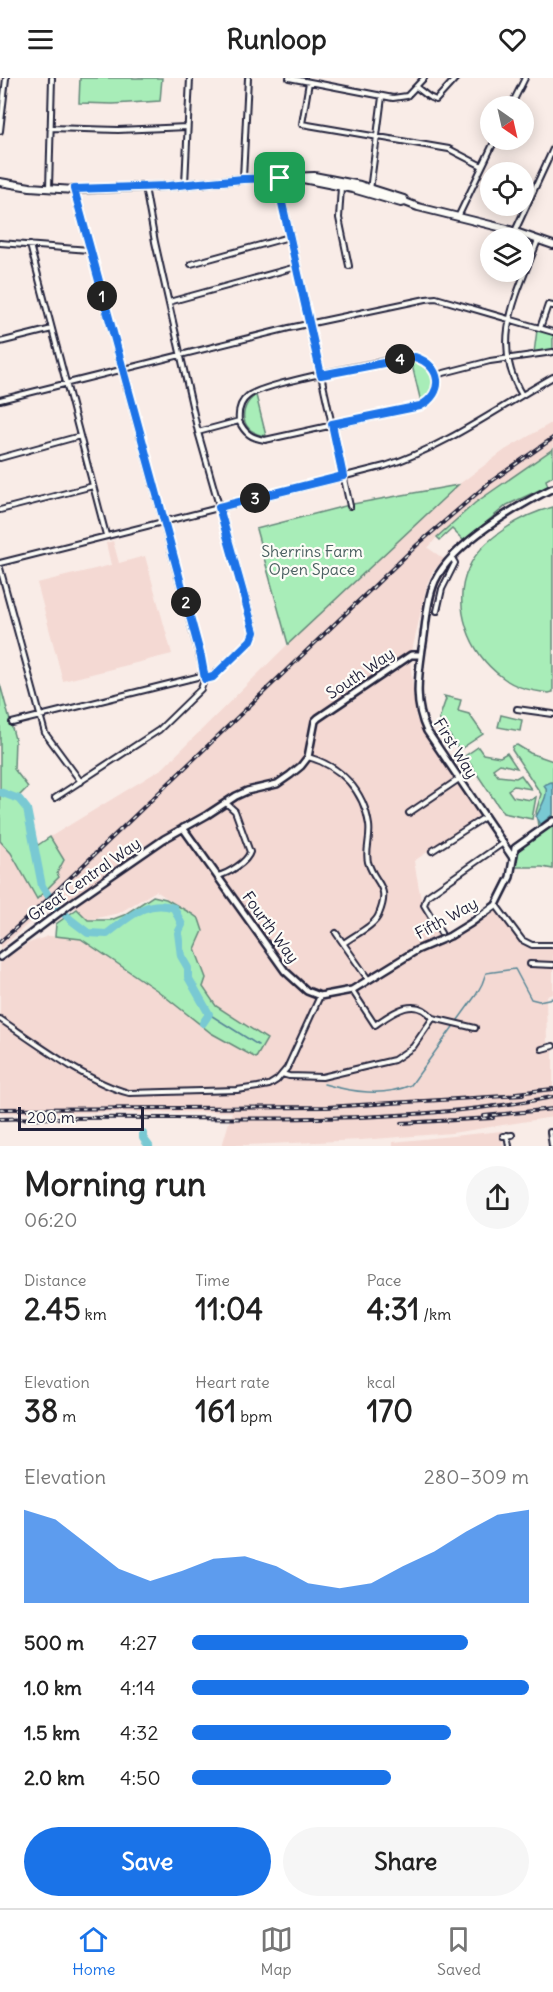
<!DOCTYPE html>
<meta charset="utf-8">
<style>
:root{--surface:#fff;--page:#f6f6f6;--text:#222;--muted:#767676;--line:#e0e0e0;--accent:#1a73e8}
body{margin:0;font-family:Delius,sans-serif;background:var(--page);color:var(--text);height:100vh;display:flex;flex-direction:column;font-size:22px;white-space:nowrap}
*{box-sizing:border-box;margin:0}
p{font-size:20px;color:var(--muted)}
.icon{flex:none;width:33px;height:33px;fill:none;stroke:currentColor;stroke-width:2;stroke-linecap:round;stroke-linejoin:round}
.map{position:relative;height:1068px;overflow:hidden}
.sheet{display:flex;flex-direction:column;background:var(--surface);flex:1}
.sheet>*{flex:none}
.needle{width:39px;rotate:146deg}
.tools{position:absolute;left:480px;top:18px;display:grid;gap:12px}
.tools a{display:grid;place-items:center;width:54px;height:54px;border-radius:50%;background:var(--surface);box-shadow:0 3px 15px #0003;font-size:30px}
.scale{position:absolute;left:18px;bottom:15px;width:126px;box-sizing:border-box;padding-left:6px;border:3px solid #22223b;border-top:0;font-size:16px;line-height:21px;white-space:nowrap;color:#22223b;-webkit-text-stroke:4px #fdfcf7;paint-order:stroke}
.pin{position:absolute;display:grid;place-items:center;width:51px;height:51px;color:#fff;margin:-26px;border-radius:12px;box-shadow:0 3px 9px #0006}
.km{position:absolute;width:30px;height:30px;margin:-15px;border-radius:50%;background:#222;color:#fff;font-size:16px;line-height:30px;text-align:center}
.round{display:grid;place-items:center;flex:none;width:63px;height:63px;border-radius:32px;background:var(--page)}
.summary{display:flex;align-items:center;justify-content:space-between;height:102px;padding:0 24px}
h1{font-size:33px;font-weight:700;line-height:45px}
.stats{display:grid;grid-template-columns:repeat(3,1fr);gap:9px;height:102px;padding:6px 24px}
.stats div{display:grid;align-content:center}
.stats b{font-size:30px;font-weight:700}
.stats small{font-size:16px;font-weight:400}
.stats p{font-size:16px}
.chart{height:168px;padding:12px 24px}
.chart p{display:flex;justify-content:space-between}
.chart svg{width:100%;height:108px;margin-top:6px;fill:var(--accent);opacity:.7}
.action{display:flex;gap:12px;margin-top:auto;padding:12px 24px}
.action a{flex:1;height:69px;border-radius:36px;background:var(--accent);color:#fff;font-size:24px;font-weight:700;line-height:69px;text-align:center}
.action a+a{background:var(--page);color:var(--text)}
ul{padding:0 24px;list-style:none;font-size:20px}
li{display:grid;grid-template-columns:96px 72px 1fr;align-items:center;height:45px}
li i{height:15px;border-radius:8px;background:var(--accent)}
header{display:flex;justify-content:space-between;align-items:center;height:78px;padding:0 24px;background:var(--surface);font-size:27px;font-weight:700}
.menu{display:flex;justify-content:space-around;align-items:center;height:84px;border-top:2px solid var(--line);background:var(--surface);font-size:16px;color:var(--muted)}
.menu a{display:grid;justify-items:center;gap:3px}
.menu .selected{color:var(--accent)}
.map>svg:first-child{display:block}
.built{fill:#f4d9d3}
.green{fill:#a8edb8;stroke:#65887a;stroke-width:1.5}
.water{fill:#79c9d3;stroke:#568696;stroke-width:1.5}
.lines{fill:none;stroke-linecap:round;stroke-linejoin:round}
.stream{stroke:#568696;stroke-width:1.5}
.river{stroke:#79c9d3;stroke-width:8}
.street-casing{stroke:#22223b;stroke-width:8}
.secondary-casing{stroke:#22223b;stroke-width:10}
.primary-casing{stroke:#22223b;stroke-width:10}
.street{stroke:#fdfcf7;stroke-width:4}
.secondary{stroke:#fdfcf7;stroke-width:5}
.primary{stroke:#fdfcf7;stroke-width:6}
.rail-casing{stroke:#22223b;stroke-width:4}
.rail{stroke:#fdfcf7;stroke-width:1.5;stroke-dasharray:4.5;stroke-linecap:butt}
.route-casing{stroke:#fff;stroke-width:12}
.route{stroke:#1a73e8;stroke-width:8}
.labels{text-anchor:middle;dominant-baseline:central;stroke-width:4.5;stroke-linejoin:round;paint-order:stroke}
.park-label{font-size:16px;fill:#4a5f60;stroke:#fdfcf7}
.street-label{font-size:16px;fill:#22223b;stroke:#fdfcf7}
</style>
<header><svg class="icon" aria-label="menu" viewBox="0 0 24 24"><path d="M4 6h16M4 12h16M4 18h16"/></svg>Runloop<svg class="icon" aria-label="heart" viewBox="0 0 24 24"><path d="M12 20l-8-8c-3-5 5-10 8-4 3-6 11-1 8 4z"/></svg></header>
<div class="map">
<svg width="553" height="1068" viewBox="0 0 553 1068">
<rect width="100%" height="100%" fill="#f9ece7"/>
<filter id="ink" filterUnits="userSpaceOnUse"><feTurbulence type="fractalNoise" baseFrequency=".0167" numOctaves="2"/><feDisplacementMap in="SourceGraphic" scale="12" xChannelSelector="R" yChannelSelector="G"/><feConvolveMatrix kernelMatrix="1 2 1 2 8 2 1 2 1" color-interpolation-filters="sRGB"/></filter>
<g filter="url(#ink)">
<path class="built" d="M553 344V371L475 425 437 459 428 470 444 481 433 493 427 506 410 582 416 640 480 739 414 783 422 827 445 863 497 830 523 865 535 871H553V916L546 918 547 965 553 968V1039L452 1055 361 1062 222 1068 232 1034 0 1035V884L29 865 48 858 70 859 81 861 158 913 185 935 267 961 216 928 203 909 206 900 195 871 203 853 199 841 156 813 119 835 88 842 61 816 0 871V763L11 775 37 821 58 799 57 795 62 787V778L50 759 163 690 288 566 458 407 505 372Z
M113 463 119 485 145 478 172 576 63 603 37 505 111 487 106 465Z
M502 1053 503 1068H393V1064Z"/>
<path class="green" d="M80 0H162L160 23 113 26 79 25Z
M537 252 553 256V272L534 275Z
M411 283C422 283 429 287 434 298L432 314 421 324Z
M256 317 266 358C241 355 236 331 256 317Z
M553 371V398L546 402 548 408 507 427 464 463 452 451 440 462 437 459 475 425Z
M458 407 288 566 256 451 353 426Z
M553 429V614L549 615C533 613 515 610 502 599 469 575 451 527 469 489 482 460 524 436 553 429Z
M0 606 15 661 14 691 28 709 15 722C34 736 24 749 38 767L50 759 64 782 57 795 59 799 37 821 11 775 0 763Z
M444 618 461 622 458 633 469 636 483 656 459 672 439 641 446 621Z
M501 637 522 642 520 653 498 649Z
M517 667 530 675 553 683V738L538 748 536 734 541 716 512 672 513 668Z
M478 669 483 676 500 679 507 675 517 690 500 686 493 691 498 698 516 700 521 697 531 711 514 708 508 712 513 719 531 722 536 719 532 741 503 735 465 678Z
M553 747V791L542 789H515L520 769Z
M153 818 166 821 192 836 199 841 203 853 195 871 206 900 203 909 216 928 267 961 256 980 211 955 158 913 81 861 55 858 56 846 77 831 88 842H111L124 837Z"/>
<path class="water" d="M551 704 553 705V736L540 747 536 739C540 730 551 714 544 707Z"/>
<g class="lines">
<path class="stream" d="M209 936 258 967
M324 1006C352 1014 383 1019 411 1007L476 917 482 906 486 895 515 891 531 921 539 923 553 920"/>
<path class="river" d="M0 714 19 721 27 731 42 808 54 826 71 842 88 855 107 856C128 840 147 820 174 830L182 847 178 855 181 878 188 890V899L209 936 203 945
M143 1056V1060L149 1068"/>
<defs>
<path id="street" d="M289 0 393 20 407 18 424 0
M309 4 302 46 449 71 482 88
M416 9 429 19 436 22 456 0
M511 28 525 0
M50 50 118 52 187 49
M0 53 6 0
M243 100 248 0
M280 100V112L350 428
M185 106 190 0
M145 109 155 164 198 354 254 551 251 562 211 600 205 601
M341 109 339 140 349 188
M49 110 52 0
M370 112 382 19
M458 139 495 62
M515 153 553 71
M0 165 89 172
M30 167 106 457
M191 186 289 159
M169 224 296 189
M540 250 548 227 553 228
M0 264 52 251
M415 279C441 287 445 316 420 328L265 362C252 360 245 356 239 343 238 333 240 324 248 318 261 306 393 280 415 279Z
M436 297 490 283 553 274
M522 317C489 263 518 215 538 162
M0 322 289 250 426 221 436 220 553 254
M198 354 239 343
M0 380 80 358
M0 432 93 408
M0 485 385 388C445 369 498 330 553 299
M0 490 45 655 81 704
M437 533 442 511 455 485 452 480
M517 631 553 636
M12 645 205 597
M308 679C341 688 364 713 369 747 371 760 365 772 368 784 375 807 391 807 379 836 375 848 354 857 344 865
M55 720 159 652 201 611 205 599 74 112
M409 735 459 701
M432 773 485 739
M218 798C229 795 247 784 250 774L235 733 226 725
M496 827 522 862 532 867H553
M336 855 368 901
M441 855 424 827 427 818 503 765
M530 886 553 887
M352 912 375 947C392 935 415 917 433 940L475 950
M0 941C37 966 87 1004 129 1015L237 1012 258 1009 269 1007 277 1002 287 990 320 918
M542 971 553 968
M282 996 289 998 322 999 394 982 413 969 433 940
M550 1054 552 1068
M507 1057 509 1068
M503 1058 512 1057"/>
<path id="secondary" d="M183 750 285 893 307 913 320 918 352 912 417 872 450 858 471 845 496 827 510 799 515 770 553 743
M513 780 427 653C414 626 418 600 422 571 426 550 426 524 435 503 453 465 517 428 553 410
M0 879 73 824 164 761 207 737 236 718 247 713 277 706 290 697 301 688 308 679 315 643 318 640 411 577H421"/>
<path id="primary" d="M298 100 353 111 401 125 405 124
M0 104 30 109 74 112 168 108 243 101 314 98 360 107 404 121 405 124 418 129 507 151 553 167"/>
</defs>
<use href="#street" class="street-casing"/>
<use href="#secondary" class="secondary-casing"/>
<use href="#primary" class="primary-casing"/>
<use href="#street" class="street"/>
<use href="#secondary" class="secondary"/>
<use href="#primary" class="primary"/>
<defs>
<path id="rail" d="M0 864 46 823 417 467 489 405 553 360
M516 1015 553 1011
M0 1031 327 1029 523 1017
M484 1038 553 1031
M0 1041C184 1035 371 1053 553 1019
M401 1045 493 1040"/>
</defs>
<use href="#rail" class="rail-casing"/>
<use href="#rail" class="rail"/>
</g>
</g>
<g class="lines" filter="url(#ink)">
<defs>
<path id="route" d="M280 100 282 125 321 297 415 279C442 288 445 315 420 328L332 346 343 398 219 429 254 554 251 562 213 599 205 601 201 579 74 111 168 108 243 101Z"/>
</defs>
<use href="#route" class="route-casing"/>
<use href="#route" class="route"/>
</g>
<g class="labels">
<g class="park-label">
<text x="312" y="473">Sherrins Farm<tspan x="312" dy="18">Open Space</tspan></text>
</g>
<g class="street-label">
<text transform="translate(360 595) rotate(-34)">South Way</text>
<text transform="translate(456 670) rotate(58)">First Way</text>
<text transform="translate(84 801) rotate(-35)">Great Central Way</text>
<text transform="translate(446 840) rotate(-29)">Fifth Way</text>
<text transform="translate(271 849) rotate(54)">Fourth Way</text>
</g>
</g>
</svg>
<div class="tools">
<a><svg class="needle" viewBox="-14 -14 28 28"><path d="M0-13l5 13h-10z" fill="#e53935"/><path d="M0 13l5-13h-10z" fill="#767676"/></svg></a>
<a><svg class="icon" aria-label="locate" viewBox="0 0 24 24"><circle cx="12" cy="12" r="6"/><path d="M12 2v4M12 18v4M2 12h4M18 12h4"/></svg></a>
<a><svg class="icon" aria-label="layers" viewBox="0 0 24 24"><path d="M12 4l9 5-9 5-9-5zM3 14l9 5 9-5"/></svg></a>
</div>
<div class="scale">200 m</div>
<div class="pin" style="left:280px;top:100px;background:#1e9e55"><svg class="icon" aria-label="arrive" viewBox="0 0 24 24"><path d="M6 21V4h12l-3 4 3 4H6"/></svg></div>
<b class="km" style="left:102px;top:218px">1</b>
<b class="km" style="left:186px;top:524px">2</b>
<b class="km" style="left:255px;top:420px">3</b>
<b class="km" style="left:400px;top:281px">4</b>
</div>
<section class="sheet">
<div class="summary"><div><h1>Morning run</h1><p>06:20</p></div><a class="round"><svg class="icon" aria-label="share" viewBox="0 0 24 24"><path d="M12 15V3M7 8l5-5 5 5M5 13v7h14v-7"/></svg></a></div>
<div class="stats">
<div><p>Distance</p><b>2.45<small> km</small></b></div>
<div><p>Time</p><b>11:04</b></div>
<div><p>Pace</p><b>4:31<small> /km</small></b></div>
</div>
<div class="stats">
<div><p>Elevation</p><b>38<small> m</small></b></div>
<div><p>Heart rate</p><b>161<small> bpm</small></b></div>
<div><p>kcal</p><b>170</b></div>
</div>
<div class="chart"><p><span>Elevation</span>280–309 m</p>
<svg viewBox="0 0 160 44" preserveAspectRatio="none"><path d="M0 44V6L10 10L20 20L30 30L40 35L50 31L60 26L70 25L80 29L90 36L100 38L110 36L120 29L130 23L140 15L150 8L160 6V44z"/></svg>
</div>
<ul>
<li><b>500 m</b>4:27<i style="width:82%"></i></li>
<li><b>1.0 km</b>4:14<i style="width:100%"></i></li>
<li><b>1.5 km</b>4:32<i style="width:77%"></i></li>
<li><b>2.0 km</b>4:50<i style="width:59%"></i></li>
</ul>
<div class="action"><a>Save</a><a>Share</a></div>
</section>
<nav class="menu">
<a class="selected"><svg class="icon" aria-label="home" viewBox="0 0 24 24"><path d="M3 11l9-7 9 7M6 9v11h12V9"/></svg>Home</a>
<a><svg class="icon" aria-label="map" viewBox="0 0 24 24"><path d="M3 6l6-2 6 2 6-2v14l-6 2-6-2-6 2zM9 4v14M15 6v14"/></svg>Map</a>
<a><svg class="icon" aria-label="saved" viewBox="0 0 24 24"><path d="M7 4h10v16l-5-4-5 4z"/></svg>Saved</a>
</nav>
